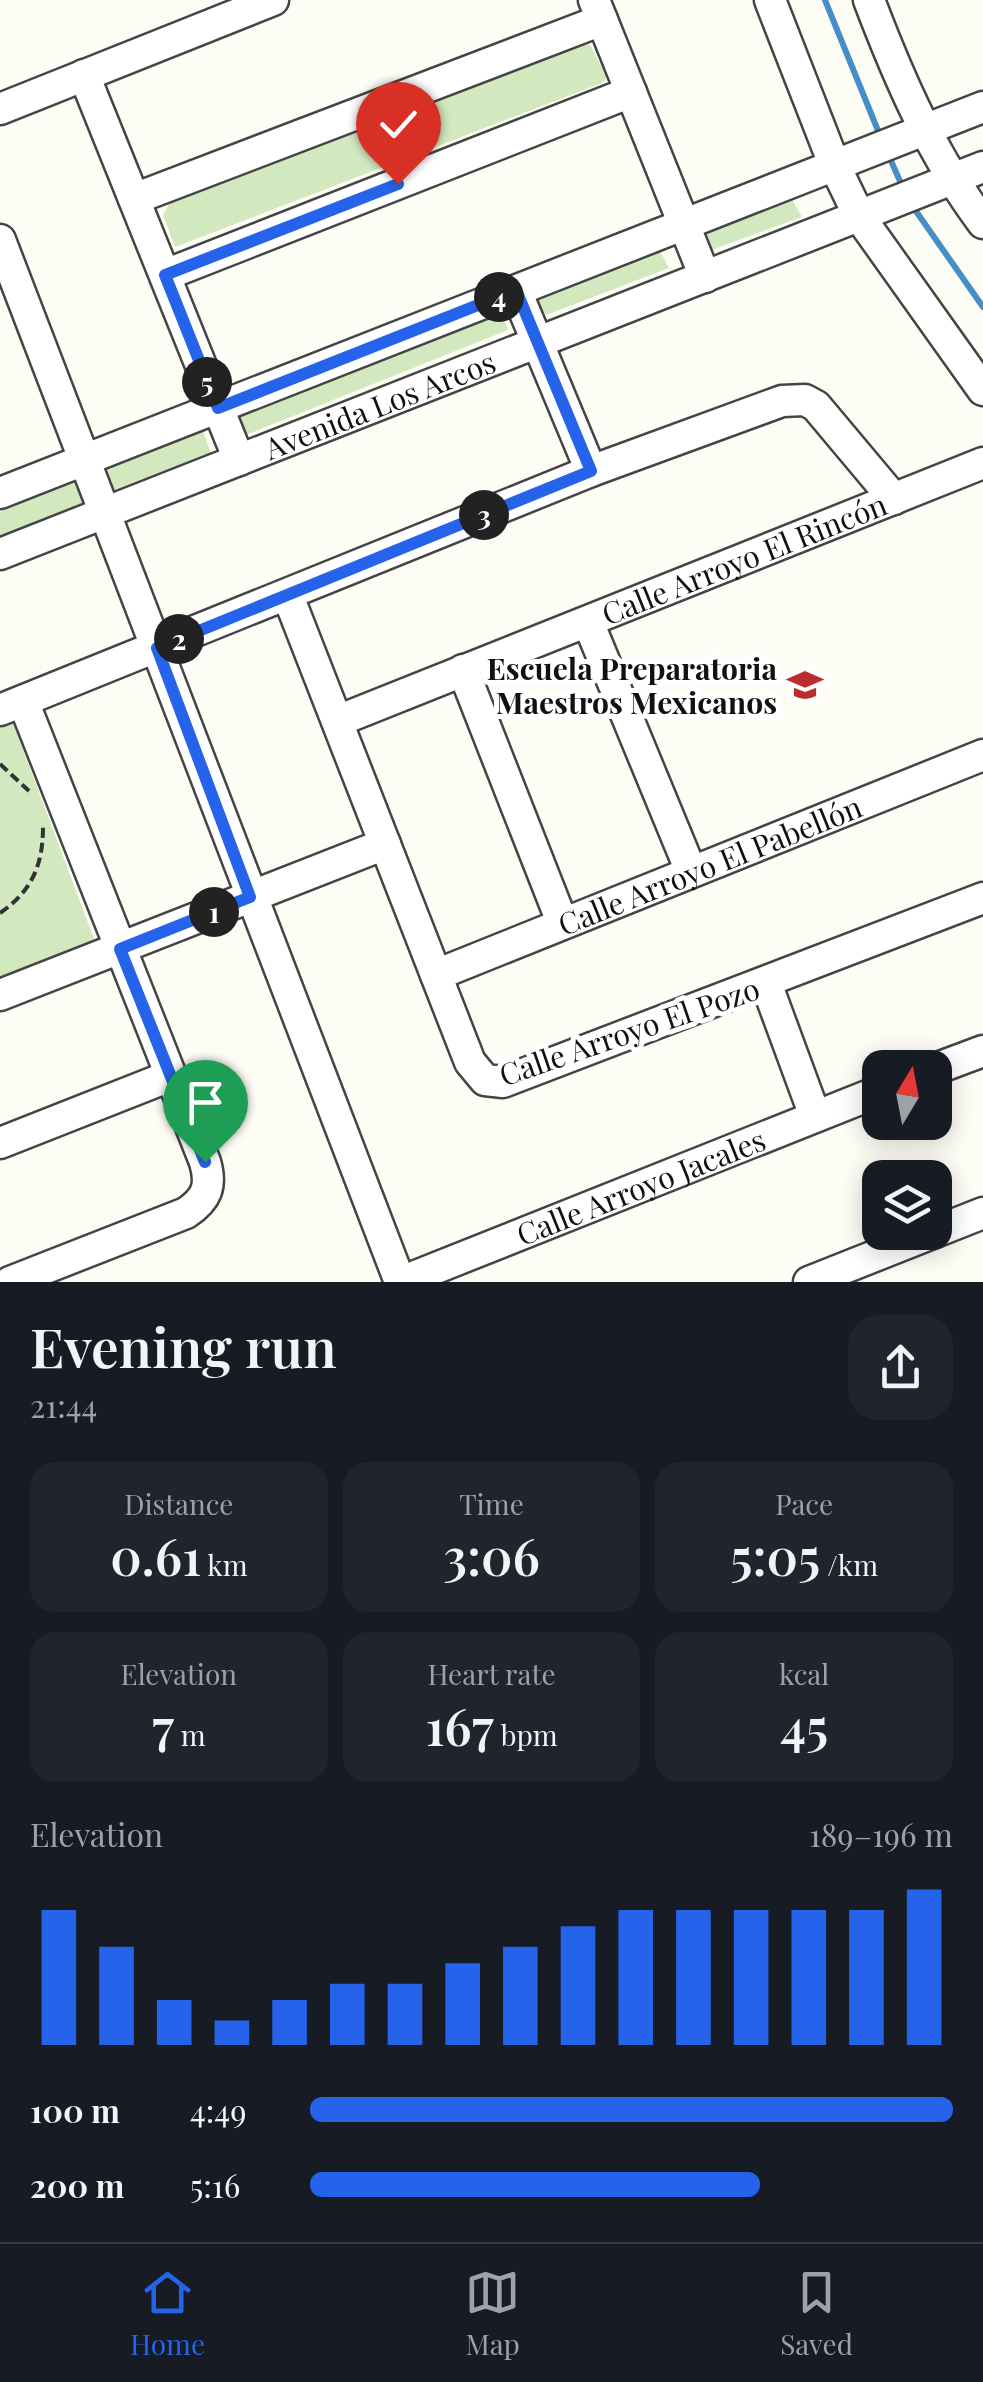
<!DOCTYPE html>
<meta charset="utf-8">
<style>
:root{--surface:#171b24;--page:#20242c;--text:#f1f3f6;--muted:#9ea1a6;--line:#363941;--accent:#2563eb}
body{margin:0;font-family:"Playfair Display",serif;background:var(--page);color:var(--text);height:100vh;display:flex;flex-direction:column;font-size:38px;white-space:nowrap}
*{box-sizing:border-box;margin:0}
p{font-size:32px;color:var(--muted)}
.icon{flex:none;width:55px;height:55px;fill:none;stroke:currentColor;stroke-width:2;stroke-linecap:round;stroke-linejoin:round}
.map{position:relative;height:1282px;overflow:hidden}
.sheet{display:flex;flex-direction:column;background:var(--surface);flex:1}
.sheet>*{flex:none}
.needle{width:65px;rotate:10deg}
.controls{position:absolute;left:862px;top:1050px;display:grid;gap:20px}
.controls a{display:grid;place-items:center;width:90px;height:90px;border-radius:20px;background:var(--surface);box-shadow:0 5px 25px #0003;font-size:50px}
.pin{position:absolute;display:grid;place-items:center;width:85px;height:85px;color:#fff;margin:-102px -42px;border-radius:50% 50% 50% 0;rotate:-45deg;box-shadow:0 0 10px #0007}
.pin .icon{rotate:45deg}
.km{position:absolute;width:50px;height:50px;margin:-25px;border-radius:50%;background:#222;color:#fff;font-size:28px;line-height:50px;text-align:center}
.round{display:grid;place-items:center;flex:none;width:105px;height:105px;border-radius:30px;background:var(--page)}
.summary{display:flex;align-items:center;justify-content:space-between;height:170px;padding:0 30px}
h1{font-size:55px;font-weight:600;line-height:75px}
.metrics{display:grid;grid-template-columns:repeat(3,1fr);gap:15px;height:170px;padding:10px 30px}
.metrics div{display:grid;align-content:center;border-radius:25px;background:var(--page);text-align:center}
.metrics b{font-size:50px;font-weight:600}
.metrics small{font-size:28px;font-weight:400}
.metrics p{font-size:28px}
.chart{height:280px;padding:20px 30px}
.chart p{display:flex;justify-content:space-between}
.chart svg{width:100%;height:180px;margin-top:10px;stroke:var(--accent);stroke-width:6}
ul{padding:0 30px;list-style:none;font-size:32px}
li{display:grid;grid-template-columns:160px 120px 1fr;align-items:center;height:75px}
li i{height:25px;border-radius:12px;background:var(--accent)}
.tabs{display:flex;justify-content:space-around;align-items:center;height:140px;border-top:2px solid var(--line);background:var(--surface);font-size:28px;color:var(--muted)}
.tabs a{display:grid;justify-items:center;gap:5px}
.tabs .active{color:var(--accent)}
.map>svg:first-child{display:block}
.green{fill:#d2e8bf}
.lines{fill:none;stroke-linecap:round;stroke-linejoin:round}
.stream{stroke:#468ec7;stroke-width:6}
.minor-casing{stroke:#444;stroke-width:35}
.path{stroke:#333;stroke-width:4;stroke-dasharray:10 5;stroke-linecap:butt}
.minor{stroke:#fff;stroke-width:30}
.route-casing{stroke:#fff;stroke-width:20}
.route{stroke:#2563eb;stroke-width:12}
.labels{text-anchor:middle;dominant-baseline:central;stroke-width:10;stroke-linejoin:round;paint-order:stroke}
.street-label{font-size:30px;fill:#111;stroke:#fff}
.poi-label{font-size:30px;font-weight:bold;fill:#111;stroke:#fff;text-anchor:end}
</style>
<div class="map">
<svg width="983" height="1282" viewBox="0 0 983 1282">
<rect width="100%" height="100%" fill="#fefdf5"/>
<path class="green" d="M584 45H590L607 77 602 83 175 247 163 215 169 204Z
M790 196 802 217 706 252 697 231Z
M657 246 669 268 546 315 535 297Z
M499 307 508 330 241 437 235 418Z
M203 431 211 453 113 490 104 467Z
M74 479 87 503 0 538V512Z
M10 715 96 944 0 977V719Z"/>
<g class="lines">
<path class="stream" d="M825 0 881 138
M888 154 903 188
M911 204 983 307"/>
<defs>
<g id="minor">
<path d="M594 0 705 277"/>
<path d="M770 0 834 164 859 216 983 390"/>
<path d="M869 0C899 79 932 155 983 223"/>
<path d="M84 75 239 460"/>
<path d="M0 109 273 0"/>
<path d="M134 199 602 20"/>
<path d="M0 240 400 1282"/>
<path d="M165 275 631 92"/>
<path d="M516 291 591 471"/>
<path d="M0 493 983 107"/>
<path id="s1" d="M0 554 983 167"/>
<path d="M288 596 470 1062 485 1080 503 1082 983 898"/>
<path d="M588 622 690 869"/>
<path d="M463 670 562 922"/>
<path d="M0 710 591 471 782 401 805 400 816 406 894 499"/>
<path id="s2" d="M340 720 983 463"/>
<path id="s3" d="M436 975 983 755"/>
<path d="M766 983 815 1116"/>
<path d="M0 995 385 844"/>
<path d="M935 1069 983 1051"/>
<path d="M0 1143 170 1076"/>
<path d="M935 1232 983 1213"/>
<path d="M10 1282 186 1213C207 1199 212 1186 205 1162L23 701"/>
<path id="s4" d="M401 1282 880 1091"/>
<path d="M809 1282 935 1232"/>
</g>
</defs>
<use href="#minor" class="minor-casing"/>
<path class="path" d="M0 764 29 791
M0 913C32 891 43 865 43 827"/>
<use href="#minor" class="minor"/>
</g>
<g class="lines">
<defs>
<path id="route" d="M205 1162 120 949 250 897 157 648 591 471 516 290 218 408 165 275 398 184"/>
</defs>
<use href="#route" class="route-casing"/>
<use href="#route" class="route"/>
</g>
<defs>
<symbol id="school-bare" viewBox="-9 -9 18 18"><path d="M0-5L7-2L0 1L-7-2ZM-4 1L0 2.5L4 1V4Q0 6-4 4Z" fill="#bb2e2e" stroke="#fff" stroke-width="2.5" paint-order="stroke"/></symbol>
</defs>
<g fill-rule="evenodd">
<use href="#school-bare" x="780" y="660" width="50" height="50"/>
</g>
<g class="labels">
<g class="street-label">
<text stroke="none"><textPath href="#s1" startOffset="408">Avenida Los Arcos</textPath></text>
<text stroke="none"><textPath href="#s2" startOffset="435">Calle Arroyo El Rincón</textPath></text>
<text stroke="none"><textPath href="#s3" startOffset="295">Calle Arroyo El Pabellón</textPath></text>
<text transform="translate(629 1031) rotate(-19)">Calle Arroyo El Pozo</text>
<text stroke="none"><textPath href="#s4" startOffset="258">Calle Arroyo Jacales</textPath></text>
</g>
<g class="poi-label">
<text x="777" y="668">Escuela Preparatoria<tspan x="777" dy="34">Maestros Mexicanos</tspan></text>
</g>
</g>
</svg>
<div class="controls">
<a><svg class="needle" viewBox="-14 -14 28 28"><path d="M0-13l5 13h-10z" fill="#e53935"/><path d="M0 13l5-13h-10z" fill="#9ea1a6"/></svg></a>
<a><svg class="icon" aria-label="layers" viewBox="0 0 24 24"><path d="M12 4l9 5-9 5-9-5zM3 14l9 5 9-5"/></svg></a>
</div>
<div class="pin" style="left:205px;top:1162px;background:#1e9e55"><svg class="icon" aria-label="arrive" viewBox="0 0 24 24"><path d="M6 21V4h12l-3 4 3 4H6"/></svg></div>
<div class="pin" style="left:398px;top:184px;background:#d93025"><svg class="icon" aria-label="check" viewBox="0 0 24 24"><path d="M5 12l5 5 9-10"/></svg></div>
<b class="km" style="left:214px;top:912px">1</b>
<b class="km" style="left:179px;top:639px">2</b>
<b class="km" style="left:484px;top:515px">3</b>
<b class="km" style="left:499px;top:297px">4</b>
<b class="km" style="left:207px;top:382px">5</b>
</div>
<section class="sheet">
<div class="summary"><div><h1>Evening run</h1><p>21:44</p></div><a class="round"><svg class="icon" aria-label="share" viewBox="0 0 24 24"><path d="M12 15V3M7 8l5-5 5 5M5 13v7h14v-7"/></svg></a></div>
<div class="metrics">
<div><p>Distance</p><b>0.61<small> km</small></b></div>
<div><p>Time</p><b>3:06</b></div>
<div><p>Pace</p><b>5:05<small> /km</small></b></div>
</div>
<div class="metrics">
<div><p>Elevation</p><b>7<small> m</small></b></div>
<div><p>Heart rate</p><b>167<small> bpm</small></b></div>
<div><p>kcal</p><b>45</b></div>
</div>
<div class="chart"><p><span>Elevation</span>189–196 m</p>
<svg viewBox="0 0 160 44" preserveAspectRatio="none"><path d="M5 44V11M15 44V20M25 44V33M35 44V38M45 44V33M55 44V29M65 44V29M75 44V24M85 44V20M95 44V15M105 44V11M115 44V11M125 44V11M135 44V11M145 44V11M155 44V6"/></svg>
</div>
<ul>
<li><b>100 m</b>4:49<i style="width:100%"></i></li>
<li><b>200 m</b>5:16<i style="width:70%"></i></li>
</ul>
</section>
<nav class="tabs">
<a class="active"><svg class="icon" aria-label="home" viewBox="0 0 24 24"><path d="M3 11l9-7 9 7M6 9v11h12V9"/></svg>Home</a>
<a><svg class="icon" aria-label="map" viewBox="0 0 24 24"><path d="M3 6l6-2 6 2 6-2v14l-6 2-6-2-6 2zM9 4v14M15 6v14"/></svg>Map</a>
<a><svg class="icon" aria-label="saved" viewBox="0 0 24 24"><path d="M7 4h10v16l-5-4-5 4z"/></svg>Saved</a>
</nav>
